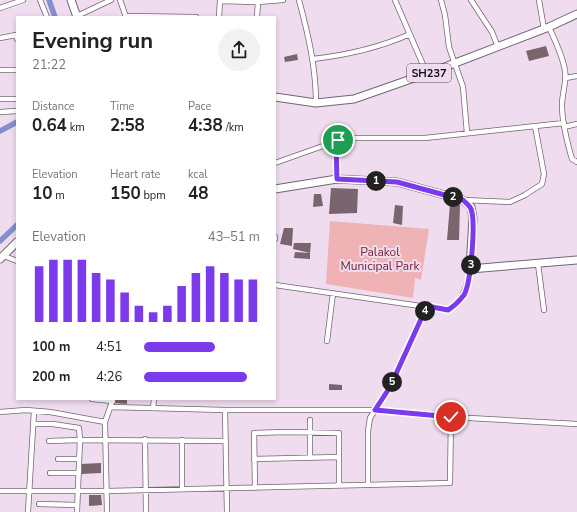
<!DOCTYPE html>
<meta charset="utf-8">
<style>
:root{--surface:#fff;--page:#f2f2f2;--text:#222;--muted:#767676;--accent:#7c3aed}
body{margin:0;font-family:"Nunito Sans",sans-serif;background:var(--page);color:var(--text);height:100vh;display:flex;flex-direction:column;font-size:15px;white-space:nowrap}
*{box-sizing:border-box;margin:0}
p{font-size:13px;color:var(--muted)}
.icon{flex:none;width:22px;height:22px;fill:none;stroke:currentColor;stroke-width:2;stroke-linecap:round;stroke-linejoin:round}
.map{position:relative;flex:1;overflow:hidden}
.sheet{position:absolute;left:16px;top:16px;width:260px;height:384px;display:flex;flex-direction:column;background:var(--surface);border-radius:0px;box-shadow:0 2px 6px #0003}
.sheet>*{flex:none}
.pin{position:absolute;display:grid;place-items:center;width:34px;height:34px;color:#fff;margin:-17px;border:2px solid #fff;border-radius:50%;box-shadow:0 1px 4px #0007}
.km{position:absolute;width:20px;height:20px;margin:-10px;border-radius:50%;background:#222;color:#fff;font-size:11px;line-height:20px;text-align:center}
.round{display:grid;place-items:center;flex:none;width:42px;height:42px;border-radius:21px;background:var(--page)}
.overview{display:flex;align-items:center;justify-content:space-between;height:68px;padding:0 16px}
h1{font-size:22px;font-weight:700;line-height:30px}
.figures{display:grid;grid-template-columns:repeat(3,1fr);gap:6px;height:68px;padding:4px 16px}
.figures div{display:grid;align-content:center}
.figures b{font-size:17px;font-weight:700}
.figures small{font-size:11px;font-weight:400}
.figures p{font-size:11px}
.chart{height:112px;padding:8px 16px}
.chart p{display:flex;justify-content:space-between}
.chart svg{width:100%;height:72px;margin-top:4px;stroke:var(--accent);stroke-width:6}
ul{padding:0 16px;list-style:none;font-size:13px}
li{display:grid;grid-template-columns:64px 48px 1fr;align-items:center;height:30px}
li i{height:10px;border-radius:5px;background:var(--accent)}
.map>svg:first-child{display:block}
.green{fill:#efb3b6}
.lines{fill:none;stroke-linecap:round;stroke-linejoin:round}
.canal{stroke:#848fcc;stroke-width:5.5}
.building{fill:#7a646d}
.street-casing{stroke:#746474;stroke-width:6}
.secondary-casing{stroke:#746474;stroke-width:9}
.primary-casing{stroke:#746474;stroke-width:9}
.street{stroke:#fff;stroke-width:4.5}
.secondary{stroke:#fff;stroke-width:7}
.primary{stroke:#fff;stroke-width:7}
.route-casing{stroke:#fff;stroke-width:8}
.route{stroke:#7c3aed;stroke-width:5}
.labels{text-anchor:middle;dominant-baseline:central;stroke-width:4;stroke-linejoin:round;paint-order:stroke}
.shield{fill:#efddef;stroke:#554b55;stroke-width:1}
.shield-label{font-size:11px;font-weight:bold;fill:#130d13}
.park-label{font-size:12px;fill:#782130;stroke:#efddef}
</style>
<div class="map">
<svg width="577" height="512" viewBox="0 0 577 512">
<rect width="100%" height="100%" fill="#efddef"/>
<path class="green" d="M330 221 429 229 421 280 415 278 413 298 326 284Z"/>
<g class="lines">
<path class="canal" d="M49 0 55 17
M0 131 17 122
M0 241 17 225"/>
</g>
<path class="building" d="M546 46 549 56 529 61 526 51Z
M297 54 298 60 285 62 284 57Z
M331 188 358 189 357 213 329 214Z
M314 194H321L323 206 313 207Z
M450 204 460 205 459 240H447Z
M395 205 403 206 402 225 393 223Z
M284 228H293L292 246 280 244Z
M294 243H311L310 253 293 249Z
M295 252 310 253V259L294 258Z
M329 384 342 385V390H329Z
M114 399H127V404L113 403Z
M101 463V473L82 474 81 464Z
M89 495H101L102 505 89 506Z"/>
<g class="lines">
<defs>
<path id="street" d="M40 0 47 17
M120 0 126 17
M299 0C308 34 316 67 316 103
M395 0 427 74
M441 0 445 15 449 47 463 87 467 133
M471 0 492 32 498 47
M539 0 544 29
M220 1 258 2 283 0
M0 8 23 0
M77 16 111 0
M126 16 196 17
M219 17 220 0
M257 17 258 2
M549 27C555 41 563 56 565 71 567 82 562 93 562 105 562 123 567 142 572 159L577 162
M0 38 16 35 17 39
M313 59C347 55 379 48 410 34
M0 70H17
M566 78 577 76
M0 99H17
M0 112 17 111
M564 127 577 124
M275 163 337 141
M337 179 336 143 338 140 346 138H425L564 123
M463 200 510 202 525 195 542 184 544 174 535 126
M275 237V239
M4 256 17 261
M538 264 544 310
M275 285 448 310C463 301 468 285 470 269
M327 341 333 293
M92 399 113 401
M111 407 225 410H375L451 417 577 424
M153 408 154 399
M225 410 227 512
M0 412 26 410 50 412 105 422
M310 420V458
M34 424H53L79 428 80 440 49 441
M145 439 146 512
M58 459H79
M254 459 339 457
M50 473H79
M368 485V431L370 418 390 387 427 307
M255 488 254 433 286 432 339 433V485
M182 489V440
M0 491H107L450 483 451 417
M39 504 77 505
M28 512 34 411
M77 512 80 440 226 441
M107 512 105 422 113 399"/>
<path id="secondary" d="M275 189 337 179 397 182 463 200 471 207 473 218 470 269 577 260"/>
<path id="primary" d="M71 0 77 17
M275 97 316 103 354 99 437 70 549 27 577 14
M0 259 17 242"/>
</defs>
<use href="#street" class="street-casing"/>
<use href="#secondary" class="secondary-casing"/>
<use href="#primary" class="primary-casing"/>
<use href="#street" class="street"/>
<use href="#secondary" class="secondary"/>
<use href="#primary" class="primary"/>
</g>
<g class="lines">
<defs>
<path id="route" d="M338 140 336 143 337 179 397 182 463 200C466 203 470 206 471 209 476 222 471 283 464 295 460 300 453 307 448 310L427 306 390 387 375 410 451 417"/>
</defs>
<use href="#route" class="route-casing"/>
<use href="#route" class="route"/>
</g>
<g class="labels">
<rect class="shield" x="407" y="64" width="44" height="18" rx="3"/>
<g class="shield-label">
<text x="429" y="73">SH237</text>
</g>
<g class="park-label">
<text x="380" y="252">Palakol<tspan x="380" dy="14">Municipal Park</tspan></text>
</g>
</g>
</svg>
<div class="pin" style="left:338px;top:140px;background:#1e9e55"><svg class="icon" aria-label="arrive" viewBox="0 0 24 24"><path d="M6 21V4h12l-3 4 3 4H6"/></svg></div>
<div class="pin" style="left:451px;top:417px;background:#d93025"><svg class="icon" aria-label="check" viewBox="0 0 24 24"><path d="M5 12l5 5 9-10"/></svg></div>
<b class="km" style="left:376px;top:181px">1</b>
<b class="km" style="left:453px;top:197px">2</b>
<b class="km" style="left:471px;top:265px">3</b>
<b class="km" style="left:425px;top:311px">4</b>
<b class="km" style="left:392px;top:382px">5</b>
<section class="sheet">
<div class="overview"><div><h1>Evening run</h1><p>21:22</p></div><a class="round"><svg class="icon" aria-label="share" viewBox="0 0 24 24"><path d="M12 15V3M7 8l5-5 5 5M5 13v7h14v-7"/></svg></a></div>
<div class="figures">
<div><p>Distance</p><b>0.64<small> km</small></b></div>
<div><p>Time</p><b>2:58</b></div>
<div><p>Pace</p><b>4:38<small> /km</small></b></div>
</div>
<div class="figures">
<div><p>Elevation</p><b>10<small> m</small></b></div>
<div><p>Heart rate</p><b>150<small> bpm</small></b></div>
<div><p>kcal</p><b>48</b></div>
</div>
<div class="chart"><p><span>Elevation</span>43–51 m</p>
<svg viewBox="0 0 160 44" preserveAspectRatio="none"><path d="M5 44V10M15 44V6M25 44V6M35 44V6M45 44V14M55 44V18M65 44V26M75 44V34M85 44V38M95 44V34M105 44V22M115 44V14M125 44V10M135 44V14M145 44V18M155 44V18"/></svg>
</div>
<ul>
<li><b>100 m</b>4:51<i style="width:61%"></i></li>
<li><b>200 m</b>4:26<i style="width:89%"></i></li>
</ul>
</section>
</div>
